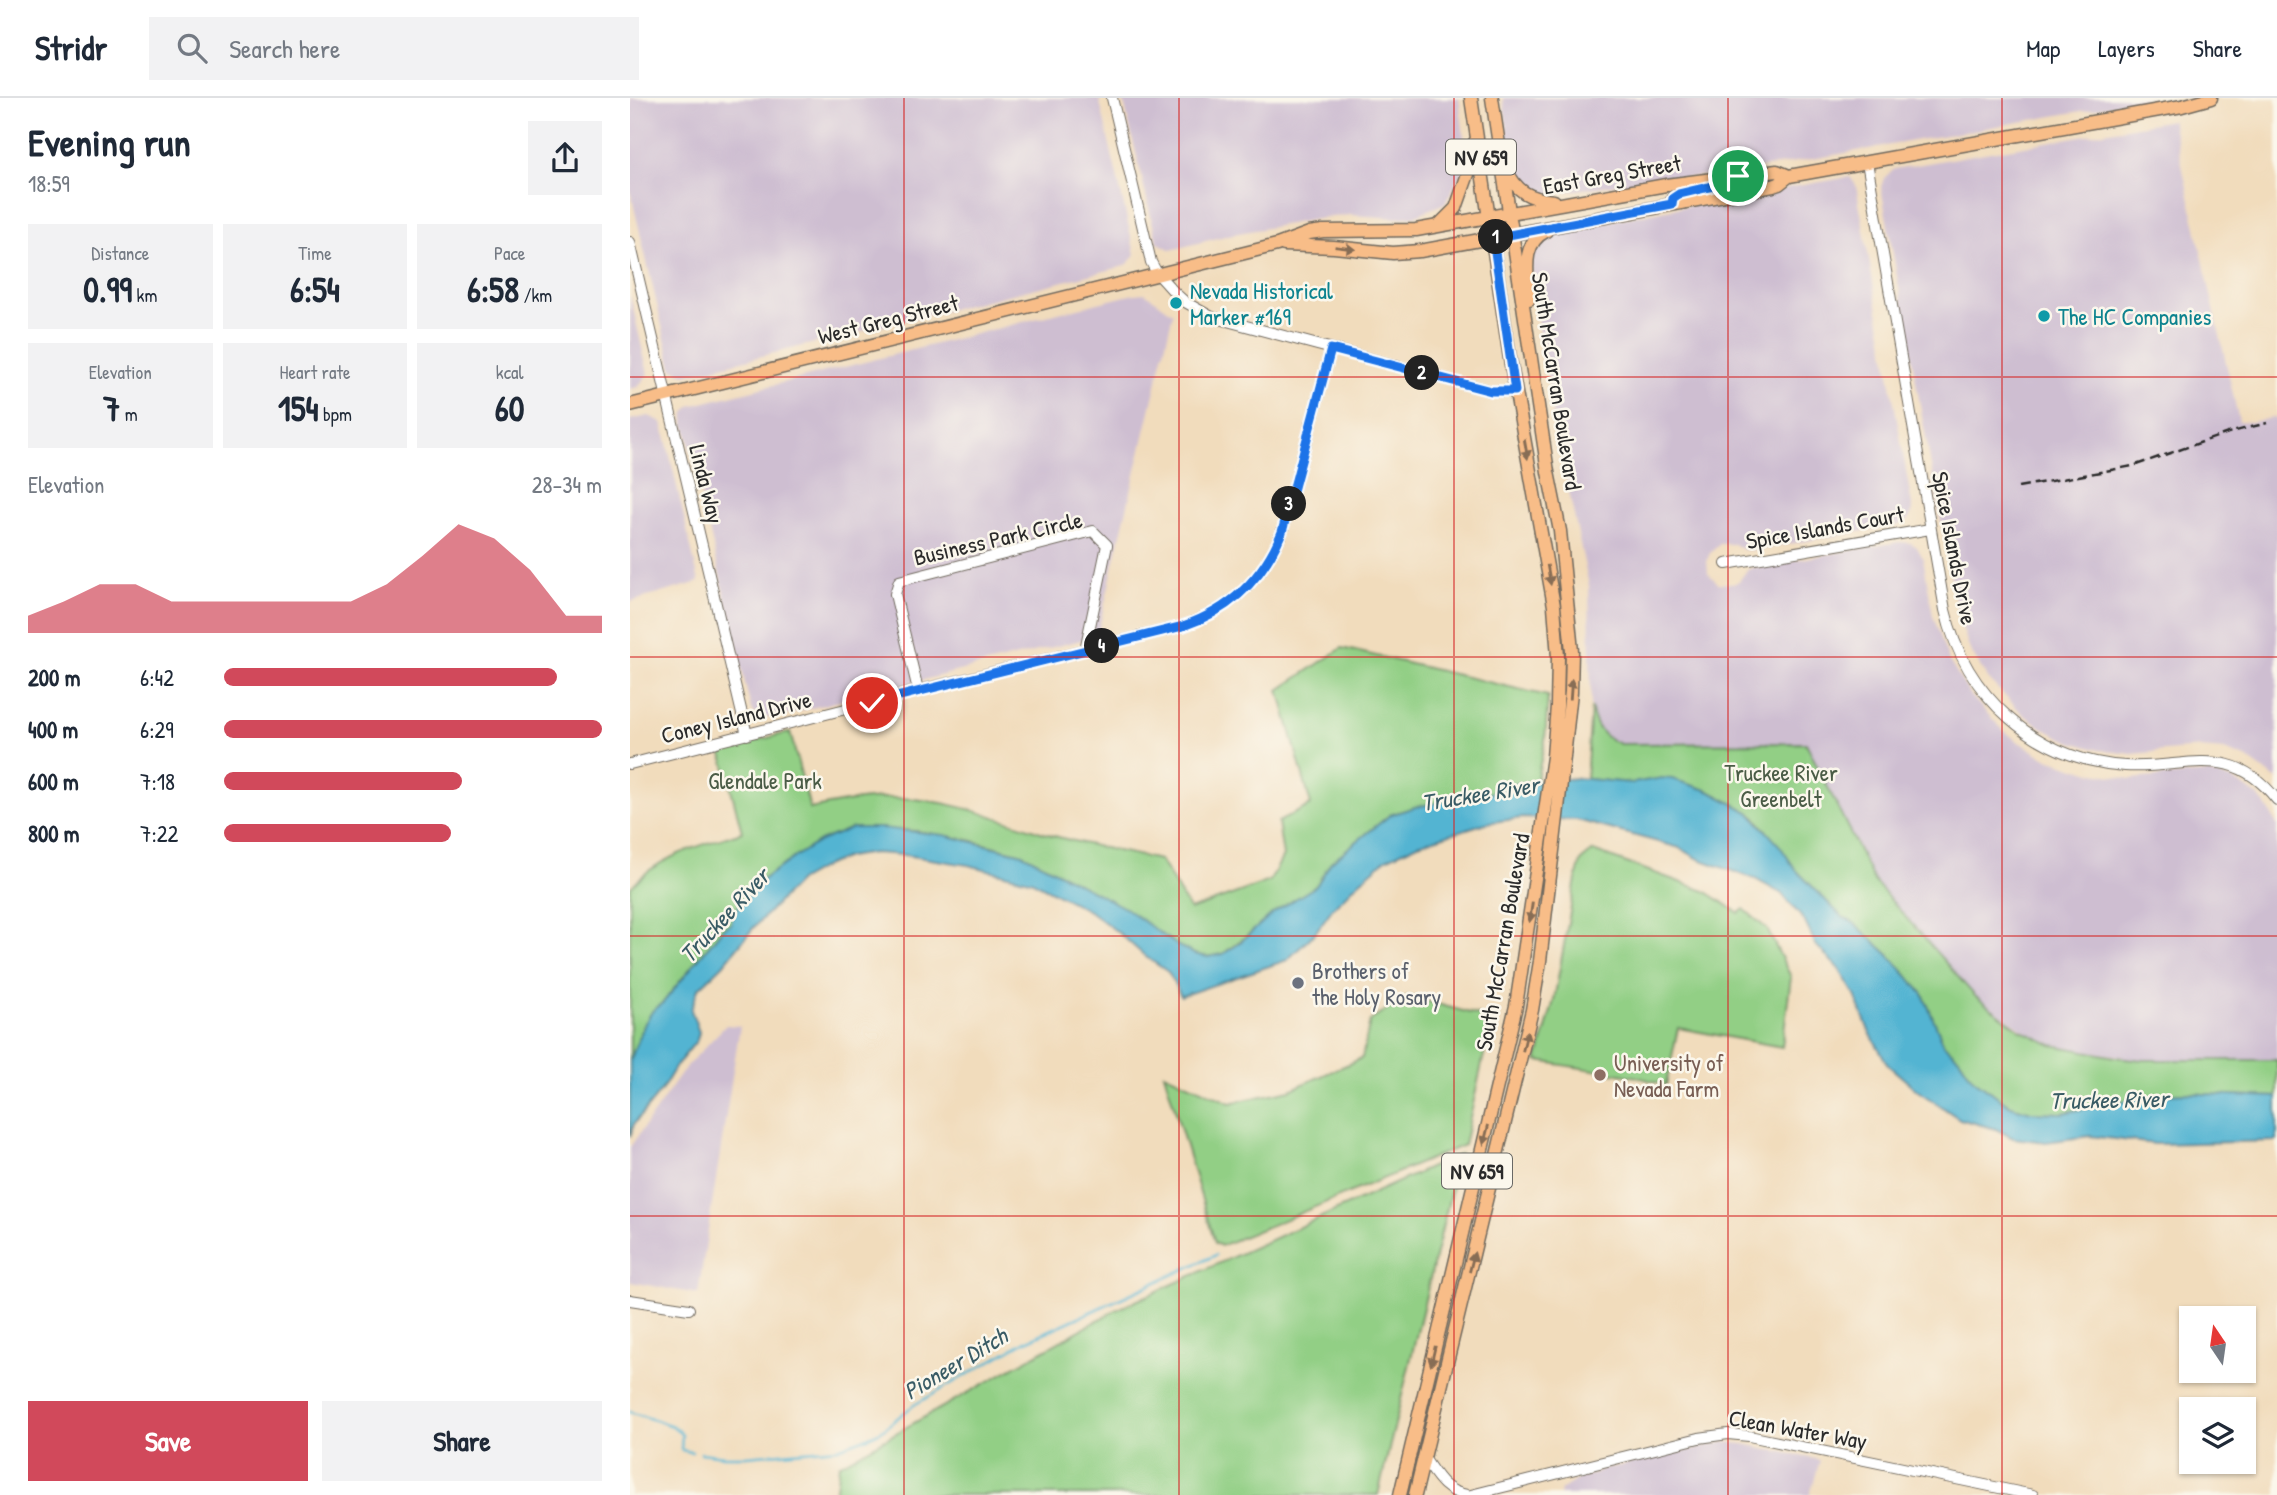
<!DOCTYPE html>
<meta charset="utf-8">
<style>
:root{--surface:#fff;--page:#f2f2f3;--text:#1f2937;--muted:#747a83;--line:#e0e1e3;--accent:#d1495b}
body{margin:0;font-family:"Patrick Hand",sans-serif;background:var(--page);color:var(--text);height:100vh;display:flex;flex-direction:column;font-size:26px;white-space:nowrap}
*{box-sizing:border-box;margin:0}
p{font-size:23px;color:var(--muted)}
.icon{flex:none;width:38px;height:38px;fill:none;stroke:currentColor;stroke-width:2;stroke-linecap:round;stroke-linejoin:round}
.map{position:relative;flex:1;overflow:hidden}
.side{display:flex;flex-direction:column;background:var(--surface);width:630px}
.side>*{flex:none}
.needle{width:46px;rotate:347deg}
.controls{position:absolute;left:1549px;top:1208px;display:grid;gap:14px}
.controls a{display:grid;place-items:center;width:77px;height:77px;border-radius:0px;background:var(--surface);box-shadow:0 2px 5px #0004;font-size:35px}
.pin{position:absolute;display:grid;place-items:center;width:60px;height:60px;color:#fff;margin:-30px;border:4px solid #fff;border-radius:50%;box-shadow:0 2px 7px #0007}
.km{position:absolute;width:35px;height:35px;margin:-18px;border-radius:50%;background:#222;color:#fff;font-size:19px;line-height:35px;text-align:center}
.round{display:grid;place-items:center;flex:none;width:74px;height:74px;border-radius:0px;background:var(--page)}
.overview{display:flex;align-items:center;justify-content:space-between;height:119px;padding:0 28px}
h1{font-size:38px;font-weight:700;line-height:52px}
.stats{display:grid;grid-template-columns:repeat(3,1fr);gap:10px;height:119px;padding:7px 28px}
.stats div{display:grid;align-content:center;border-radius:0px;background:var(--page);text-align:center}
.stats b{font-size:35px;font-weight:700}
.stats small{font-size:19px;font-weight:400}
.stats p{font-size:19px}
.chart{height:196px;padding:14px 28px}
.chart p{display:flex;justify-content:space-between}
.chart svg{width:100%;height:126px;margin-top:7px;fill:var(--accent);opacity:.7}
.cta{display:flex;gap:14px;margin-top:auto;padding:14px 28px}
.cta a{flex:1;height:80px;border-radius:0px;background:var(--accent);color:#fff;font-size:28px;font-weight:700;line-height:80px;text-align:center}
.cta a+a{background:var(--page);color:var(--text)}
ul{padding:0 28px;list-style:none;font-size:23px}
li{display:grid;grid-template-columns:112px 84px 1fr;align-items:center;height:52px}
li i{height:18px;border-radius:9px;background:var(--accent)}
header{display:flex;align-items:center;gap:42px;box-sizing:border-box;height:98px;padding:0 35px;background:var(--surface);border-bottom:2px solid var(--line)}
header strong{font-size:33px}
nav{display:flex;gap:38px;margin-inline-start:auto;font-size:24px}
.search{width:490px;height:63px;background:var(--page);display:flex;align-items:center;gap:18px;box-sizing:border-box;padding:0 24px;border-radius:0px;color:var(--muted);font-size:26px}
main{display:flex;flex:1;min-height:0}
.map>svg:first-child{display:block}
.industrial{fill:#cebed1}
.green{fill:#92cf85;stroke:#5e7d58;stroke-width:2}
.water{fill:#53b4d2;stroke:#3f707e;stroke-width:2}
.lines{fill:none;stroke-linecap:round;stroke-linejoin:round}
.stream{stroke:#53b4d2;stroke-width:2.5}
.minor-casing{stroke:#70695e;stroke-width:12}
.major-casing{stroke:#70695e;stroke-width:15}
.minor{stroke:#fff;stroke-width:10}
.major{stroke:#f8bd88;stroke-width:12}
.rail{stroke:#2b2b2b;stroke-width:2.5;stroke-dasharray:10 5;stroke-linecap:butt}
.oneway{fill:#876d55}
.route-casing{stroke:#fff;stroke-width:14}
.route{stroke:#1a73e8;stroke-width:9}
.grid{fill:none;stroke:#d62828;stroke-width:2;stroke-opacity:0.55}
.culture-dot{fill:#0f9aa8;stroke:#fbf7ec;stroke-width:2.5}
.worship-dot{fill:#6b7280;stroke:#fbf7ec;stroke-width:2.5}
.education-dot{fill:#8d6e63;stroke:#fbf7ec;stroke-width:2.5}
.labels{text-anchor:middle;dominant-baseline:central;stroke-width:5;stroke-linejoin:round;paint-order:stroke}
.shield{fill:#fbf7ec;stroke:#696865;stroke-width:2}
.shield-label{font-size:21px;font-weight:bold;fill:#2b2b2b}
.street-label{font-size:23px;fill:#2b2b2b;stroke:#fbf7ec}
.culture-label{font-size:23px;fill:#0d838f;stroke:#fbf7ec;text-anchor:start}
.park-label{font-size:23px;fill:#4a5c46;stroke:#fbf7ec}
.worship-label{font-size:23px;fill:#5b616d;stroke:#fbf7ec;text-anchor:start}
.education-label{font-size:23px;fill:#785e54;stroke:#fbf7ec;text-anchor:start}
.water-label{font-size:24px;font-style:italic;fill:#395b65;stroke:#fbf7ec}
</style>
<header>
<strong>Stridr</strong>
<div class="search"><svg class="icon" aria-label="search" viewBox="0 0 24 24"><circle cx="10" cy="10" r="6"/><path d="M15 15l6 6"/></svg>Search here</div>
<nav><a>Map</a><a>Layers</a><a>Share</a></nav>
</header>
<main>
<section class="side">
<div class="overview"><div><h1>Evening run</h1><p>18:59</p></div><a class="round"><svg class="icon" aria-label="share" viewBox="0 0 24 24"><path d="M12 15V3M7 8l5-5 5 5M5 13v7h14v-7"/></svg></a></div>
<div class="stats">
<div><p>Distance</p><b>0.99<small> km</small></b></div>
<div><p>Time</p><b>6:54</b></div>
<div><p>Pace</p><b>6:58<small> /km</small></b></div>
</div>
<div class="stats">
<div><p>Elevation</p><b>7<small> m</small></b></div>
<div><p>Heart rate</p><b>154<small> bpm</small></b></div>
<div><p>kcal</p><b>60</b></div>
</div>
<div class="chart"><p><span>Elevation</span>28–34 m</p>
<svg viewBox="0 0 160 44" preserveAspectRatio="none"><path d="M0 44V38L10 33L20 27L30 27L40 33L50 33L60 33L70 33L80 33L90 33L100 27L110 17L120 6L130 11L140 22L150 38L160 38V44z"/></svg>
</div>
<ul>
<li><b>200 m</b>6:42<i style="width:88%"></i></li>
<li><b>400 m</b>6:29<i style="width:100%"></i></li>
<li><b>600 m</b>7:18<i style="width:63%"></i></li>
<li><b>800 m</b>7:22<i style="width:60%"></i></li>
</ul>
<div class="cta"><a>Save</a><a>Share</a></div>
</section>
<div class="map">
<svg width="1647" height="1397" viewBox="0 0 1647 1397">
<rect width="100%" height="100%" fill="#fbf7ec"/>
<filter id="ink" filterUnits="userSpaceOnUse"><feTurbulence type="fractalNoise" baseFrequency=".0143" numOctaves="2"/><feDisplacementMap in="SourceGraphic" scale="14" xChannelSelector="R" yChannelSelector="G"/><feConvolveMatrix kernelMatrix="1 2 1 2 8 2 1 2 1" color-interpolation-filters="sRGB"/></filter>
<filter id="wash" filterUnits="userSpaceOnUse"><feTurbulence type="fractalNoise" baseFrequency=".00686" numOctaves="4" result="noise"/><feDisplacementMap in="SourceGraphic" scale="28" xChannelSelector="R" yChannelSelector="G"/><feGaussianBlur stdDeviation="1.57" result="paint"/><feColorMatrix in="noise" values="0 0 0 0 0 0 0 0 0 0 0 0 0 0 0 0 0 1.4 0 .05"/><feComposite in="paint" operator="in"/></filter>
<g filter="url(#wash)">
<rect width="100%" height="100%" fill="#f1dcbc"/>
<path class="industrial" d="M0 0H469L505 156 498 166 491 169 55 277 42 270 0 92Z
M493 0H829L836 54 833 72 815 105 784 118 767 120 720 117 693 120 603 136 541 152 527 144Z
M873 0H1524L1137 69 1010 86H989L910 97 888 85 882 70Z
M1542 22 1609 323 1621 324 1647 319V682L1618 661 1594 652 1569 650 1502 656 1469 652 1441 644 1414 631 1393 616 1358 581 1340 552 1328 518 1251 89 1254 80 1264 71Z
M1220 79 1226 87 1283 413 1278 422 1268 427 1125 452H1114L1104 446H1090L1080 455 1077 462 1078 475 1088 485 1103 486 1109 483 1117 472 1125 469 1269 444 1281 445 1287 449 1293 460 1303 518 1319 563 1340 597 1371 630 1387 643 1418 661 1458 674 1501 681 1578 675 1603 682 1628 698 1638 710 1647 727V962H1513L1422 947 1405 940 1345 898 1244 783 1176 645 990 646 979 641 970 633 964 624 961 609 959 488 926 332 908 223 901 166 908 144 920 136 931 133 1082 103Z
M515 195 543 215 467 538 142 620 127 618 121 611 54 323 55 315 60 308 504 196Z
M0 197 18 276 8 289 0 291Z
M19 318 32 324 69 484 0 504V322Z
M96 927 110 928 68 1196 0 1184V1049L56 969Z
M1094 1344 1114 1346 1190 1362 1180 1397H930L931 1392 948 1381 975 1371Z"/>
<path class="green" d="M712 550 918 598 915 643 906 685 884 686 877 692 785 709 760 717 701 764 686 788 643 815 628 829 593 856 578 859 564 856 551 850 461 792 393 756 339 742 287 733 222 730 190 743 132 782 109 807 103 818 101 826 75 852 32 906C13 919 10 943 0 963V790C28 757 73 747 112 734L91 652 160 634 180 711C206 705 233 700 260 700 311 699 362 718 411 734 449 746 490 753 530 762L560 812 640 783 653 758 648 724 681 707 649 592Z
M961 609C965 628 971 639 990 646L1176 645 1244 783 1345 898 1389 931 1422 947 1486 959 1513 962H1647V999L1551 995 1507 1000 1432 1015 1401 1014 1381 1008 1343 981 1329 960 1314 947 1293 896 1259 857 1224 825 1212 819 1166 772 1128 722 1119 714 1077 692 956 681Z
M963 753 1075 793 1109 815 1114 811 1137 831 1161 879 1152 949 1048 930 1036 987 1008 979 907 963 924 902 946 781 951 763Z
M778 898 862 921 834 1047 591 1148 585 1145 534 975 600 1005 660 992 732 960 740 923Z
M830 1056 748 1397H205L209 1367 486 1212Z"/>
<path class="water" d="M947 680 1002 685 1032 680 1042 681 1077 692 1119 714 1150 748 1166 772 1212 819 1224 825 1259 857 1293 896 1314 947 1329 960 1343 981 1381 1008 1401 1014 1432 1015 1527 997 1551 995 1647 999V1043L1525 1046 1460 1038 1416 1044 1383 1040 1366 1031 1330 1021 1288 993 1258 967 1239 933 1225 897 1209 871 1186 847 1174 822 1152 796 1125 781 1069 761 1050 750 947 722 892 720 856 725 788 746 756 761 729 784 703 810 684 836 657 862 551 898 538 874 516 859 490 836 461 814 403 783 338 767 274 757 244 755 217 759 197 767 169 783 124 829 93 867 68 891 61 912 69 934 67 942 46 968 31 993 4 1026 0 1039V963L15 925 23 912 32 906 94 829 101 826 103 818 109 807 132 782 169 756 190 743 222 730H252L314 737 393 756 495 810 548 848 564 856 578 859 593 856 608 846 643 815 686 788 701 764 760 717 785 709 870 693 884 686Z"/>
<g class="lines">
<path class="stream" d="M0 1314 43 1328 52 1337 51 1352 62 1354
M71 1355 94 1358H117L208 1350 233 1341 251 1333 284 1307 394 1244 586 1157"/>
</g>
</g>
<g filter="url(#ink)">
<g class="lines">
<defs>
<path id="minor" d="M482 0 521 164 527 175 545 195 555 204 582 219 861 293H885
M1237 64 1315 512C1335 598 1406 662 1495 668 1556 672 1600 642 1647 702
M0 144 117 637
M1096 466 1300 431
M288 592 265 496 269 483 463 433 477 447 455 552
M0 666 282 594 553 528C601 511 633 481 652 434L701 251
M0 1202 59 1211
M794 1360C806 1377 814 1394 837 1397
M841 1397 1069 1340 1098 1336 1119 1338 1403 1397"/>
<path id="major" d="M876 71C886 94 900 101 924 103
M1042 105 1043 100 1055 94 1090 85
M809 127 826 110 838 76 845 44
M654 147 704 149 763 155 790 153 1143 88 1149 86 1159 78 1552 8 1581 0
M899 201C898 176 890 146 916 133
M0 307 647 147 679 135 693 133 786 132 1036 87 1147 73 1159 78
M770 1397 886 908 923 659 927 608 928 559 924 508 880 261 841 0
M785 1397 902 912 910 863 934 659 941 594 942 553 930 433 918 374 862 0"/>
</defs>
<use href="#minor" class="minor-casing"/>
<use href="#major" class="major-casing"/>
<use href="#minor" class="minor"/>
<use href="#major" class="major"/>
<path class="rail" d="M1388 389 1503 368 1598 335 1637 325"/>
</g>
<defs><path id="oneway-solid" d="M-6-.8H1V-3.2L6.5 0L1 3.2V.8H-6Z" transform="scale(1.75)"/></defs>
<g class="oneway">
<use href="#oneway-solid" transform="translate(715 150) rotate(7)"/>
<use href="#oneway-solid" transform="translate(896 351) rotate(80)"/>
<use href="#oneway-solid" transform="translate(919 477) rotate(80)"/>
<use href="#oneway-solid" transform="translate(941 591) rotate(-86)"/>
<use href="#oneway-solid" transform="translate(901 814) rotate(98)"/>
<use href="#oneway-solid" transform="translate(895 943) rotate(-77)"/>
<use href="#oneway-solid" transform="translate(856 1037) rotate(104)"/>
<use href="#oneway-solid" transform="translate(842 1164) rotate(-76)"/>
<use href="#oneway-solid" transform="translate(803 1258) rotate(103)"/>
</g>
</g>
<g class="lines" filter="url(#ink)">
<defs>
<path id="route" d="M242 605 553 528C600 512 633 481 652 434L701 251 861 293H885L863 140 1042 106 1043 100 1049 96 1083 88 1108 78"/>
</defs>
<use href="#route" class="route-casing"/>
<use href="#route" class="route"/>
</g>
<path class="grid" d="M274 0V1397M549 0V1397M824 0V1397M1098 0V1397M1372 0V1397M0 279H1647M0 559H1647M0 838H1647M0 1118H1647"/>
<g class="culture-dot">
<circle cx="546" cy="205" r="7"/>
<circle cx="1414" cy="218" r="7"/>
</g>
<circle class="worship-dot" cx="668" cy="885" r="7"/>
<circle class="education-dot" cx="970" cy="977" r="7"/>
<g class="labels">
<g class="shield">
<rect x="816" y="41.5" width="70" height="35" rx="5"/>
<rect x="812" y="1055.5" width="70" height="35" rx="5"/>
</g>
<g class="shield-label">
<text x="851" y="59">NV 659</text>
<text x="847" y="1073">NV 659</text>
</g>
<g class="street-label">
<text transform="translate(982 76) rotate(-10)">East Greg Street</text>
<text transform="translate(258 221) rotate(-14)">West Greg Street</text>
<text transform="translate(927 283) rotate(81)">South McCarran Boulevard</text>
<text transform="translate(77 386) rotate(76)">Linda Way</text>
<text transform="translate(1195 429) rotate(-10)">Spice Islands Court</text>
<text transform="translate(368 440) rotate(-13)">Business Park Circle</text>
<text transform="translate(1325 450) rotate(79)">Spice Islands Drive</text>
<text transform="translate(106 619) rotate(-14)">Coney Island Drive</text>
<text transform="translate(872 844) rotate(-80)">South McCarran Boulevard</text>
<text transform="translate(1168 1331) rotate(10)">Clean Water Way</text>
</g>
<g class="culture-label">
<text x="560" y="192">Nevada Historical<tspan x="560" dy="26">Marker #169</tspan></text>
<text x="1428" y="218">The HC Companies</text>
</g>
<g class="park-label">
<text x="1151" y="674">Truckee River<tspan x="1151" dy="26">Greenbelt</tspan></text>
<text x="135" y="682">Glendale Park</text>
</g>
<g class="worship-label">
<text x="682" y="872">Brothers of<tspan x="682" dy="26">the Holy Rosary</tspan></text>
</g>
<g class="education-label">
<text x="984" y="964">University of<tspan x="984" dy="26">Nevada Farm</tspan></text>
</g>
<g class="water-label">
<text transform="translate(850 695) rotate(-9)">Truckee River</text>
<text transform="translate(94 817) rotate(-47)">Truckee River</text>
<text transform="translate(1479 1001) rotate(-1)">Truckee River</text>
<text transform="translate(325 1265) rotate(-31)">Pioneer Ditch</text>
</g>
</g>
</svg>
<div class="controls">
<a><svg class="needle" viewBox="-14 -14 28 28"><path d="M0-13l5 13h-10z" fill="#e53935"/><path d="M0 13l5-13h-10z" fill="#747a83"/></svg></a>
<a><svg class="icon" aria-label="layers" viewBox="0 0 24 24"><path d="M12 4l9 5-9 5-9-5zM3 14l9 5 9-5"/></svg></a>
</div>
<div class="pin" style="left:1108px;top:78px;background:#1e9e55"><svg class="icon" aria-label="arrive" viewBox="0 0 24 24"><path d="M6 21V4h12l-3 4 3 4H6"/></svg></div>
<div class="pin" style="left:242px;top:605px;background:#d93025"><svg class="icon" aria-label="check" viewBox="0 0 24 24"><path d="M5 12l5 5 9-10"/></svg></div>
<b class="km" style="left:866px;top:139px">1</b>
<b class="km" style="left:792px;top:275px">2</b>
<b class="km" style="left:659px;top:406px">3</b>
<b class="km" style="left:472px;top:548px">4</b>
</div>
</main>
